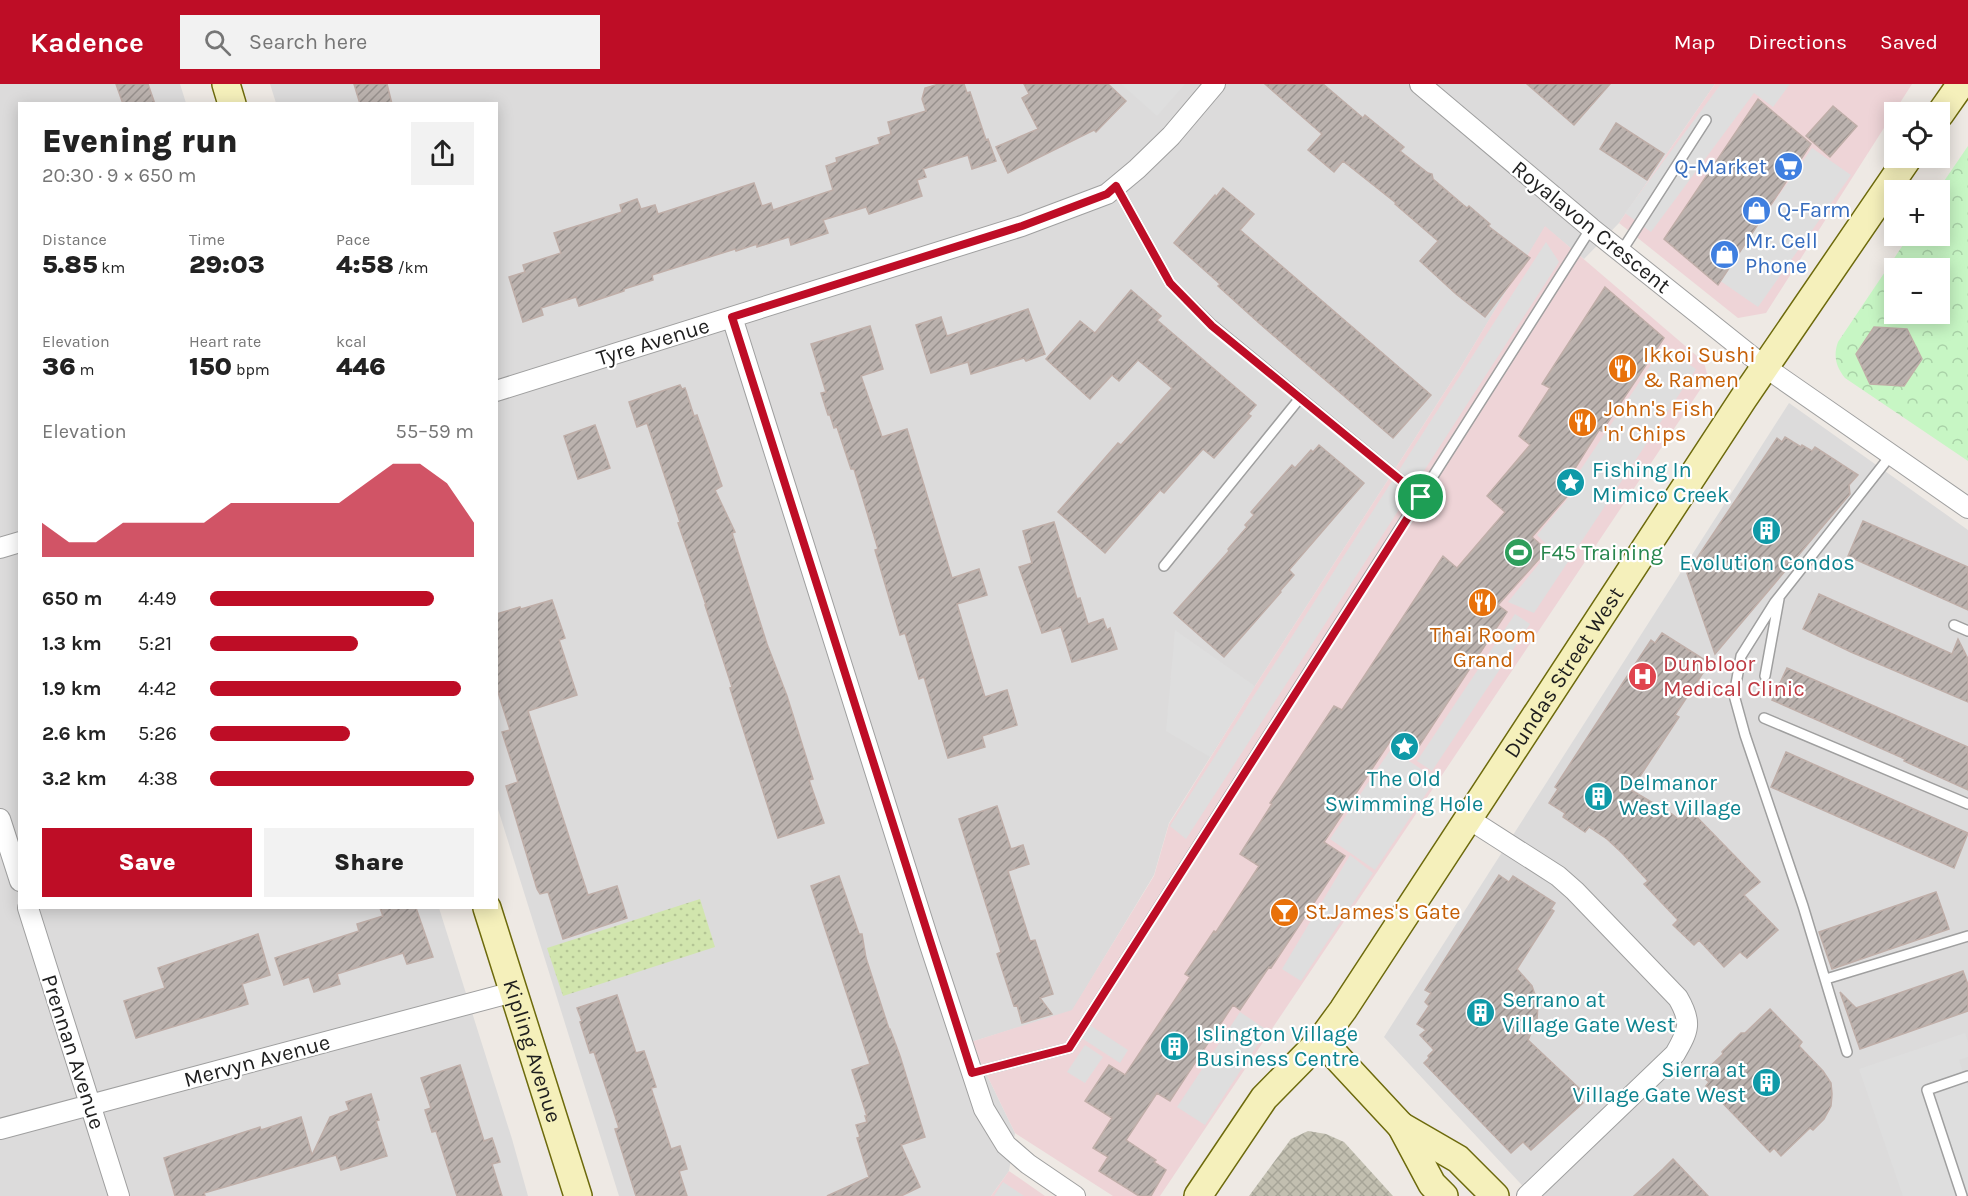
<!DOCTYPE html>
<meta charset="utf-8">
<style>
:root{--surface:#fff;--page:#f2f2f2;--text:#222;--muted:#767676;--accent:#be0d26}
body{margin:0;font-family:Karla,sans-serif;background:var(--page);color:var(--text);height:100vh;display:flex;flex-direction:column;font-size:22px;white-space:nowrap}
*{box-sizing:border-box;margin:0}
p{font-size:20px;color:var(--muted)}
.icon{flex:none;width:33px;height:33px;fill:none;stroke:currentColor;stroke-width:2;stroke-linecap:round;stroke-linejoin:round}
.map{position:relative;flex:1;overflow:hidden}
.details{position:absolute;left:18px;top:18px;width:480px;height:807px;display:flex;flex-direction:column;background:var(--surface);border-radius:0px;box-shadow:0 3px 15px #0003}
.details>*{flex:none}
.buttons{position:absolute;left:1884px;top:18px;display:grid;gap:12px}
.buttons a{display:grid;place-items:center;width:66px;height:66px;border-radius:0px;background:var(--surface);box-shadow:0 3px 15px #0003;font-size:30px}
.pin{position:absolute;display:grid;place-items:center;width:51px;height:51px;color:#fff;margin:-26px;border:3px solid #fff;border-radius:50%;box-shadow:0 2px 6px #0007}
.round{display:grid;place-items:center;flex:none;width:63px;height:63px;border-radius:0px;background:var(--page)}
.overview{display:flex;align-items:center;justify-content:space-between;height:102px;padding:0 24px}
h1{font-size:33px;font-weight:800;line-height:45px}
.stats{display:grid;grid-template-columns:repeat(3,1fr);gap:9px;height:102px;padding:6px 24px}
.stats div{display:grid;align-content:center}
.stats b{font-size:26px;font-weight:800}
.stats small{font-size:16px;font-weight:400}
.stats p{font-size:16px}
.chart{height:168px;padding:12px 24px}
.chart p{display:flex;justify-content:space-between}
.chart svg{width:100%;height:108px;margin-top:6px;fill:var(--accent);opacity:.7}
.cta{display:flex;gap:12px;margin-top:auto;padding:12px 24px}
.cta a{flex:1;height:69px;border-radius:0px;background:var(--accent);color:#fff;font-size:24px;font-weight:800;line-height:69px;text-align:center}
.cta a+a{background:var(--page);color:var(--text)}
ul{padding:0 24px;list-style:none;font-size:20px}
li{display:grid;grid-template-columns:96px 72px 1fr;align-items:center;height:45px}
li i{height:15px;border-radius:8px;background:var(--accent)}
header{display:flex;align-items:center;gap:36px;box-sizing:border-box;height:84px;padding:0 30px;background:var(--accent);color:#fff}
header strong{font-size:28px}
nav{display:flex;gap:33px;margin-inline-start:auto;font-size:21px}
.search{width:420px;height:54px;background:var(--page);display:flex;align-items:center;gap:15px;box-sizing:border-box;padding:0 21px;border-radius:0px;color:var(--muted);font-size:22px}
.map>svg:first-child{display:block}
.residential{fill:#dcdbdb}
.commercial{fill:#eed4d7}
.construction{fill:url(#construction-cross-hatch)}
.grass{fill:url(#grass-dots)}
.park{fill:url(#park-crowns);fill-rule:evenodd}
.parking{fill:#dedede}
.building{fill:url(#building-hatch);stroke:#bfaea8;stroke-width:1.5}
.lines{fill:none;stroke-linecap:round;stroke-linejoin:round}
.lane-casing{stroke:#9f9f9f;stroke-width:12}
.street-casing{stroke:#9f9f9f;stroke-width:22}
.secondary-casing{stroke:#6d6a0c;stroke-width:30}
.lane{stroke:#fff;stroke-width:9}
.street{stroke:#fff;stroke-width:20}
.secondary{stroke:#f5f0bb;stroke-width:27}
.route-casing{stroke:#fff;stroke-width:12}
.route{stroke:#be0d26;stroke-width:8}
.labels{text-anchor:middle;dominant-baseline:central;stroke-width:4.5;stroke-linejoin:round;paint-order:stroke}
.shop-label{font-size:22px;fill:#366cbe;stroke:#fff;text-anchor:start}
.street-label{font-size:22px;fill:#1e1e1e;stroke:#fff}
.food-label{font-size:22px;fill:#c56008;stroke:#fff;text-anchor:start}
.culture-label{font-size:22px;fill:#0d838f;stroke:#fff;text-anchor:start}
.leisure-label{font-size:22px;fill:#27864d;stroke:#fff;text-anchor:start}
.health-label{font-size:22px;fill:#be3a42;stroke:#fff;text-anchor:start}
</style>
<header>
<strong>Kadence</strong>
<div class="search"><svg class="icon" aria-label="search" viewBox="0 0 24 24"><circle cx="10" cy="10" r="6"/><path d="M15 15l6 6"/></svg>Search here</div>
<nav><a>Map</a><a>Directions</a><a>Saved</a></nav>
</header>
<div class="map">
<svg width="1968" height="1112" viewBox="0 0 1968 1112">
<defs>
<pattern id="construction-cross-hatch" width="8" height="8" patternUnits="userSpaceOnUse" patternTransform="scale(1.5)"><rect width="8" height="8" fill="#c2bfb0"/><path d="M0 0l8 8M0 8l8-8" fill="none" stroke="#a6a497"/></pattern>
<pattern id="grass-dots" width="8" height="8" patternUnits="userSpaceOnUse" patternTransform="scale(1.5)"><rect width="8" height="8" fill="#d1e5ad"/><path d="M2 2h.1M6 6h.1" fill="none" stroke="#b3c494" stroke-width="1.8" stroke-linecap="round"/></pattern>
<pattern id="park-crowns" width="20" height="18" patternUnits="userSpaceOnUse" patternTransform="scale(1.5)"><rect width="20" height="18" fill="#c7f6c4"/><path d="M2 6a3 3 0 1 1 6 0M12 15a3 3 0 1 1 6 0" fill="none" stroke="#aad2a8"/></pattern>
<pattern id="building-hatch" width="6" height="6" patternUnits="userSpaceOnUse" patternTransform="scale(1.5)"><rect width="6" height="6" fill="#bbb2ae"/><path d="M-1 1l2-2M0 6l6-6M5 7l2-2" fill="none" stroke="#97908d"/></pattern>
</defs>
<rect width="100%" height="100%" fill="#eee9e4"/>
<path class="residential" d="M0 0H180L186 19 20 20V824H439L512 1055 528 1112H0Z
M270 0H1715L1619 139 1584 175 1545 143 1459 286 1255 602 1169 739 1154 791 1072 927 971 958 1015 1049 1009 1087 991 1112H619L497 722 496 20 276 19Z
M1789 319 1968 446V1112H1532L1384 953Z"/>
<path class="commercial" d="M1715 0H1912L1766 229 1738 234 1619 139Z
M1545 142 1704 278 1708 294 1160 1112H1113L1015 1049 971 958 1072 926 1154 792 1169 740 1255 602 1459 286Z
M1009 1087 1045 1112H991Z"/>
<path class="construction" d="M1308 1047 1326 1050 1344 1058 1393 1112H1249L1291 1055Z"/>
<path class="grass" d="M700 815 715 863 563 912 547 864Z"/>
<path class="park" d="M1968 62V377L1845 294C1836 283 1833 272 1838 258L1909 152H1940L1938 106ZM1894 184H1940V230H1894Z"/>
<path class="parking" d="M1121 0H1185L1157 32Z
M1721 0H1790L1773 23 1754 9 1651 148 1625 129Z
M1812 64 1851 91 1758 223 1719 196Z
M1546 158 1559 178 1186 755 1170 742Z
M1663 263 1696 285 1534 529 1508 518 1551 465 1537 451 1581 399 1575 394Z
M1515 530 1530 540 1432 687 1417 677Z
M1175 546 1255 602 1210 673 1166 647Z
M1391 665 1436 695 1375 786 1330 755Z
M1350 771 1373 789 1301 897 1282 885Z
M1240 928 1267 946 1205 1041 1177 1023Z
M1088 940 1128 966 1120 979 1080 953Z
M1965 949 1968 958V973L1959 976 1968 1003V1112H1903L1859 985Z
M1085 961 1103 973 1085 999 1067 988Z
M1003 1098 1024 1112H994Z"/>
<path class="building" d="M116 0H148L155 20H123Z
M354 0H387L392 20H360Z
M939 0H964L967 9 970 8 986 56 988 55 996 77 972 85 968 71 923 85 926 93 917 96 922 112 869 130 866 123 823 136 828 149 791 161 789 153 757 163V160L736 167 735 165 652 191 653 196 624 205V207L579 222 576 213 541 224 543 231 523 238 509 193 525 188 523 181 561 169 554 149 622 128 620 121 637 115 641 125 655 121 658 130 754 99 762 122 771 119 773 126 833 106 826 82 837 78 836 74 880 60 878 54 891 50 888 38 926 27 922 15 925 4Z
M1024 0H1108L1126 17 1096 48 1094 46 1008 89 996 63 1038 45 1022 14 1029 10Z
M1265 0H1323L1363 34 1365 31 1404 63 1400 67 1428 89 1432 90 1433 95 1467 124 1469 122 1490 140 1488 142 1530 174 1485 233 1456 210 1420 177 1438 157 1395 120 1396 119 1343 77 1334 88 1308 66 1322 50Z
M1527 0H1610L1574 41Z
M1758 15 1811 60 1718 201 1664 155Z
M1833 22 1857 42 1830 73 1806 52Z
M1616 39 1664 70 1647 96 1600 65Z
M1223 104 1254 130 1240 146 1431 311 1393 354 1259 239 1218 202 1220 200 1174 159 1215 111 1216 113Z
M1605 203 1664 254 1602 347 1599 346 1569 394 1577 401 1532 453 1547 466 1498 521 1507 528 1412 673 1391 656 1324 758 1345 772 1271 884 1269 883 1240 926 1233 921 1170 1017 1157 1009 1126 1056 1156 1076 1154 1078 1166 1086 1151 1112H1139L1099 1087 1108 1073 1093 1064 1112 1034 1085 1017 1109 981 1125 991 1190 893 1185 890 1214 847 1216 848 1259 782 1240 770 1272 720 1270 719 1334 622 1342 626 1443 472 1457 484 1505 428 1487 412 1530 361 1519 352 1550 304 1542 300Z
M1131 206 1161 232 1157 236 1256 321 1248 330 1251 332 1214 374 1203 365 1164 409 1160 406 1105 469 1058 428 1118 359 1121 361 1172 304 1138 276 1119 297 1112 291 1090 315 1046 275 1080 237 1095 249Z
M1028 225 1045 270 1026 277 1024 274 971 290 968 278 931 289 916 241 941 233 947 252Z
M870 242 883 285 861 292 882 353 907 345 952 494 979 485 987 511 957 520 985 613 1007 606 1017 641 982 652 985 663 948 674 924 593 919 595 905 549 900 551 875 466 878 465 854 385H851L837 343 834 344 830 331H828L821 309 826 308 811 260Z
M1874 243 1907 245 1922 275 1904 302 1870 300 1856 270Z
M680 301 682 305 685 304 694 332 697 331 722 402 715 406 735 448 732 449 767 560 787 612 813 695 809 696 824 739 778 754 730 604 732 603 705 521H706L678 439 680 438 647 339 637 343 629 318Z
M595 341 610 384 578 395 564 352Z
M1785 353 1801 363 1802 361 1812 367 1815 363 1858 391 1849 401 1850 410 1715 570 1687 489 1777 354 1782 358Z
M1319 361 1364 399 1289 486 1294 491 1280 507 1281 508 1224 573 1174 529 1229 467 1228 465 1247 443 1245 441 1254 431 1251 428 1292 381 1295 384 1311 366 1313 368Z
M1863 437 1968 483V526L1848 472Z
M1054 438 1077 515 1080 514 1088 540 1103 535 1107 546 1110 544 1117 565 1072 578 1061 543 1042 549 1019 483 1032 479 1023 447Z
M1819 510 1952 570 1958 555 1968 575V618L1851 568 1803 545Z
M552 516 565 554 559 556 577 611 528 627 588 811 617 802 627 834 563 855 548 808 540 810 537 805 506 702 518 698 502 648 510 646 496 602V530L520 523 521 525Z
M1662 549 1708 578 1700 587 1703 589 1675 631 1679 633 1631 706 1672 730 1678 735 1689 725 1760 798 1744 811 1778 846 1747 874 1740 868 1724 883 1699 856 1694 861 1673 841 1678 836 1644 800 1648 797 1622 769 1607 755 1589 743 1585 748 1563 733 1565 729 1549 719 1558 705 1555 703 1624 597 1651 556 1655 559Z
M1787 584 1968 663V706L1904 677 1905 675 1772 616Z
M1786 668 1968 749 1954 784 1771 703Z
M997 722 1011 765 1023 761 1029 780 1008 787 1030 857 1035 856 1053 910 1040 914 1052 930 1022 939 1017 921 1014 922 997 870 1001 868 959 735Z
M1499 791 1509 798 1513 792 1555 819 1551 825 1554 827 1517 885 1532 902 1538 920 1537 936 1528 956 1582 1007 1577 1012 1583 1019 1531 1066 1523 1058 1511 1069 1424 979 1429 974 1428 972 1434 966 1420 951 1426 946 1417 940 1429 922 1425 918 1431 909 1425 906Z
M839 792 859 850H862L866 874 889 945H890L900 972 925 1053 901 1061 920 1103 901 1112H827L869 1093 857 1054 860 1053 856 1041 867 1038 865 1032H867L852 986 870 980 811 802Z
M1936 808 1949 845 1832 885 1819 848Z
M380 824H416L433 873 407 880 403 869 337 890 340 900 314 908 309 893 284 901 275 874 359 847 357 840 383 832Z
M258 850 270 891 242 900 248 920 136 954 124 917 165 904 158 884Z
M1963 887 1968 901V927L1860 965 1840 908 1856 924Z
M617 911 636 969 644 967 656 1003 651 1004 671 1065 680 1062 687 1085 679 1087 687 1112H636L615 1045 619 1044 594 968 590 969 580 938 582 937 577 924Z
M1770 925 1802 958 1799 962 1823 987 1831 999 1832 1010 1831 1022 1824 1035 1813 1046 1810 1044 1781 1072 1774 1064 1770 1068 1706 1002 1709 998 1701 991 1723 970 1722 968 1741 949H1745Z
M460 981 484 1057 492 1054 500 1078 492 1080 502 1112H457L436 1047 432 1048 425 1026 431 1024 421 994Z
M371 1010 379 1036 376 1037 387 1072 341 1086 336 1071 204 1109 205 1112H175L164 1074 260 1043 261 1046 301 1033 312 1071 330 1033 349 1026 346 1018Z
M1673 1075 1708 1112H1634L1663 1085Z"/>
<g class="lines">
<defs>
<path id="lane" d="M1116 102 1170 199 1212 241 1421 413
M1621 168 1706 36
M1164 482 1300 314
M1954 541 1968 547
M1765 592 1779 515
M1764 634 1968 720
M1826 895 1968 852
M1847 968 1803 822 1745 651 1734 611 1741 572 1775 518 1891 371
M972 989 1069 964 1591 144
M1962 1112 1927 1006 1968 992"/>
<path id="street" d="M1420 0 1591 144 1765 283 1968 424
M732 233 928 855 984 1025 1006 1061 1028 1080 1075 1112
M496 307 1022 142 1107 110 1137 85 1171 52 1215 0
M0 464 20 458
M0 735 20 797
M1469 735 1558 792 1575 807 1678 914C1692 938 1689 946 1675 970L1527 1112
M28 824 119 1112
M0 1045 513 908"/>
<g id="secondary">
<path d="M226 0 232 20"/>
<path d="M1940 30 1961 0"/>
<path id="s1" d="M487 824 578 1112"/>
<path d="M1321 956 1401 1042 1432 1100 1444 1112"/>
<path d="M1401 1042 1458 1075 1495 1112"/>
<path id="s2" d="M1198 1112 1264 1014 1321 956 1343 926 1743 315 1908 74"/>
</g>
</defs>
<use href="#lane" class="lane-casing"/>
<use href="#street" class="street-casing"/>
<use href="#secondary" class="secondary-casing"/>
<use href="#lane" class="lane"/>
<use href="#street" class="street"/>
<use href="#secondary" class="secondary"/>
</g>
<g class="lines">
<defs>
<path id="route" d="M1116 102 1170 199 1212 242 1421 413 1069 964 972 989 732 233 1022 142 1107 110Z"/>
</defs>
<use href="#route" class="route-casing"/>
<use href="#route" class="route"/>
</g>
<defs>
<symbol id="supermarket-disc" viewBox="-11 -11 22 22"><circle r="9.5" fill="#3f7fe0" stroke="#fff"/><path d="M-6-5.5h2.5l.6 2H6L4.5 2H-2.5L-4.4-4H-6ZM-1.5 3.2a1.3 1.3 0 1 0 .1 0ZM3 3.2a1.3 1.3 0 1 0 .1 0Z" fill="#fff"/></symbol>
<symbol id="shop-disc" viewBox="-11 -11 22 22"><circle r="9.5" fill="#3f7fe0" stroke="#fff"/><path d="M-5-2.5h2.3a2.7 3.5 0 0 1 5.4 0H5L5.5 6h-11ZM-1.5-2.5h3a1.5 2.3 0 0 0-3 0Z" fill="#fff"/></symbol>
<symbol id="restaurant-disc" viewBox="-11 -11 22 22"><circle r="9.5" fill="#e8710a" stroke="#fff"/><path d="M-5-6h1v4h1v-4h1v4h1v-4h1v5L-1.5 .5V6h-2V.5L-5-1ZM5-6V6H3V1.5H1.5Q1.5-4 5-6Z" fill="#fff"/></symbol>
<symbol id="sight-disc" viewBox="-11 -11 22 22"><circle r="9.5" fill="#0f9aa8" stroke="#fff"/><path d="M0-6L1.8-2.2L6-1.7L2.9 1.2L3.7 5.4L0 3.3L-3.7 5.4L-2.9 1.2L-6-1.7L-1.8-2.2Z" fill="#fff"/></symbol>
<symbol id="building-disc" viewBox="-11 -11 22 22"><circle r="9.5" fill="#0f9aa8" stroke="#fff"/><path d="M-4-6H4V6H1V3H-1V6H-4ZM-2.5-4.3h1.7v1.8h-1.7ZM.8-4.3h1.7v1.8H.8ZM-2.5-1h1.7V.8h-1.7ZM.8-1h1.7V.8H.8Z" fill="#fff"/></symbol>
<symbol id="stadium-disc" viewBox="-11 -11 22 22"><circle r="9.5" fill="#2e9e5b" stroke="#fff"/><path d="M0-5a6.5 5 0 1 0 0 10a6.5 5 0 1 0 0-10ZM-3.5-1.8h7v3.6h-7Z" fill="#fff"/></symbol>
<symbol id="hospital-disc" viewBox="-11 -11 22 22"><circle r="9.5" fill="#e0444e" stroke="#fff"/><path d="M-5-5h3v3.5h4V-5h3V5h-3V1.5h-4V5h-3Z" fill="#fff"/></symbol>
<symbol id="bar-disc" viewBox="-11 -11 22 22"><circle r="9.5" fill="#e8710a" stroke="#fff"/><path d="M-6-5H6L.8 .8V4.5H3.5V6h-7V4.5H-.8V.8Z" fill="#fff"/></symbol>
</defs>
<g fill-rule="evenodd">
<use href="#supermarket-disc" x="1772" y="66" width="33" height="33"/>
<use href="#shop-disc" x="1740" y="110" width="33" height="33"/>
<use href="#shop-disc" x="1708" y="154" width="33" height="33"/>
<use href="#restaurant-disc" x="1606" y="268" width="33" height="33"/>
<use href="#restaurant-disc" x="1566" y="322" width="33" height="33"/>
<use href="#sight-disc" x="1554" y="382" width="33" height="33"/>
<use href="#building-disc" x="1750" y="430" width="33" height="33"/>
<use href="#stadium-disc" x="1502" y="452" width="33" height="33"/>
<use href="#restaurant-disc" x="1466" y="502" width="33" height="33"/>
<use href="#hospital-disc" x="1626" y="576" width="33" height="33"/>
<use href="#sight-disc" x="1388" y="646" width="33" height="33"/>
<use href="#building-disc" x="1582" y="696" width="33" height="33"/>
<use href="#bar-disc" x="1268" y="812" width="33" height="33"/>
<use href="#building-disc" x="1464" y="912" width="33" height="33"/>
<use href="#building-disc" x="1158" y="946" width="33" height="33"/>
<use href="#building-disc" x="1750" y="982" width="33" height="33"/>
</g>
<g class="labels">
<g class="shop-label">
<text x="1767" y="83" text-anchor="end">Q-Market</text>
<text x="1777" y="126">Q-Farm</text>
<text x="1745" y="157">Mr. Cell<tspan x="1745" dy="25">Phone</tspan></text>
</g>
<g class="street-label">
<text transform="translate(1591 143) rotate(39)">Royalavon Crescent</text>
<text transform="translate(653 258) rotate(-17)">Tyre Avenue</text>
<text stroke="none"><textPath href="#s2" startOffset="640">Dundas Street West</textPath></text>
<text transform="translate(73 968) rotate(72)">Prennan Avenue</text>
<text stroke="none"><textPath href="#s1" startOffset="150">Kipling Avenue</textPath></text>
<text transform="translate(257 977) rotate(-15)">Mervyn Avenue</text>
</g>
<g class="food-label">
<text x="1643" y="271">Ikkoi Sushi<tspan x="1643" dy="25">&amp; Ramen</tspan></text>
<text x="1604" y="325">John's Fish<tspan x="1604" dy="25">'n' Chips</tspan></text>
<text x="1483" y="551" text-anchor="middle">Thai Room<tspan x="1483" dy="25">Grand</tspan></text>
<text x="1305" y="828">St.James's Gate</text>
</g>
<g class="culture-label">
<text x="1592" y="386">Fishing In<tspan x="1592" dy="25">Mimico Creek</tspan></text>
<text x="1767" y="479" text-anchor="middle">Evolution Condos</text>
<text x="1404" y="695" text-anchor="middle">The Old<tspan x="1404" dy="25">Swimming Hole</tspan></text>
<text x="1619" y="699">Delmanor<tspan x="1619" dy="25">West Village</tspan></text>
<text x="1502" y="916">Serrano at<tspan x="1502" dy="25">Village Gate West</tspan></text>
<text x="1196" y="950">Islington Village<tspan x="1196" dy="25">Business Centre</tspan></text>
<text x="1746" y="986" text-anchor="end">Sierra at<tspan x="1746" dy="25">Village Gate West</tspan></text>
</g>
<g class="leisure-label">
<text x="1540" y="469">F45 Training</text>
</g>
<g class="health-label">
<text x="1663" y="580">Dunbloor<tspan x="1663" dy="25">Medical Clinic</tspan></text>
</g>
</g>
</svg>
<div class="buttons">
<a><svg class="icon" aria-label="locate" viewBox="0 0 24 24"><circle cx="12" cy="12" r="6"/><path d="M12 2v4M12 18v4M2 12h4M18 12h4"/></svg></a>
<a>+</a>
<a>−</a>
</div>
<div class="pin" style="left:1421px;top:413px;background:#1e9e55"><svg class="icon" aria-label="arrive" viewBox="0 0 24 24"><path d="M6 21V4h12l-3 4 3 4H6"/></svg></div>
<section class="details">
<div class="overview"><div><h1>Evening run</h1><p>20:30 · 9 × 650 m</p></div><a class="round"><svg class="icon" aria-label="share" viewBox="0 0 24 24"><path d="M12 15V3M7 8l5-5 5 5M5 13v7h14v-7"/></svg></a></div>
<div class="stats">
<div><p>Distance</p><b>5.85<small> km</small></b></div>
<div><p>Time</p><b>29:03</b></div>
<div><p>Pace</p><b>4:58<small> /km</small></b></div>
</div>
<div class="stats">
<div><p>Elevation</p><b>36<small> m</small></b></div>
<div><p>Heart rate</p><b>150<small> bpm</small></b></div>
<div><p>kcal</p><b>446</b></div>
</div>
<div class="chart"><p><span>Elevation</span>55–59 m</p>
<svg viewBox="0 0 160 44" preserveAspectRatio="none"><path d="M0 44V30L10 38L20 38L30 30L40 30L50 30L60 30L70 22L80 22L90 22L100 22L110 22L120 14L130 6L140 6L150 14L160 30V44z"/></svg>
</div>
<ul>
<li><b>650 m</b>4:49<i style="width:85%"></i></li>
<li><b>1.3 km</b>5:21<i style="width:56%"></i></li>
<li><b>1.9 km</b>4:42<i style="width:95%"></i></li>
<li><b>2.6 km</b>5:26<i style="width:53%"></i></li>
<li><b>3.2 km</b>4:38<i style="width:100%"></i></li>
</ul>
<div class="cta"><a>Save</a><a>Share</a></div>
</section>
</div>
